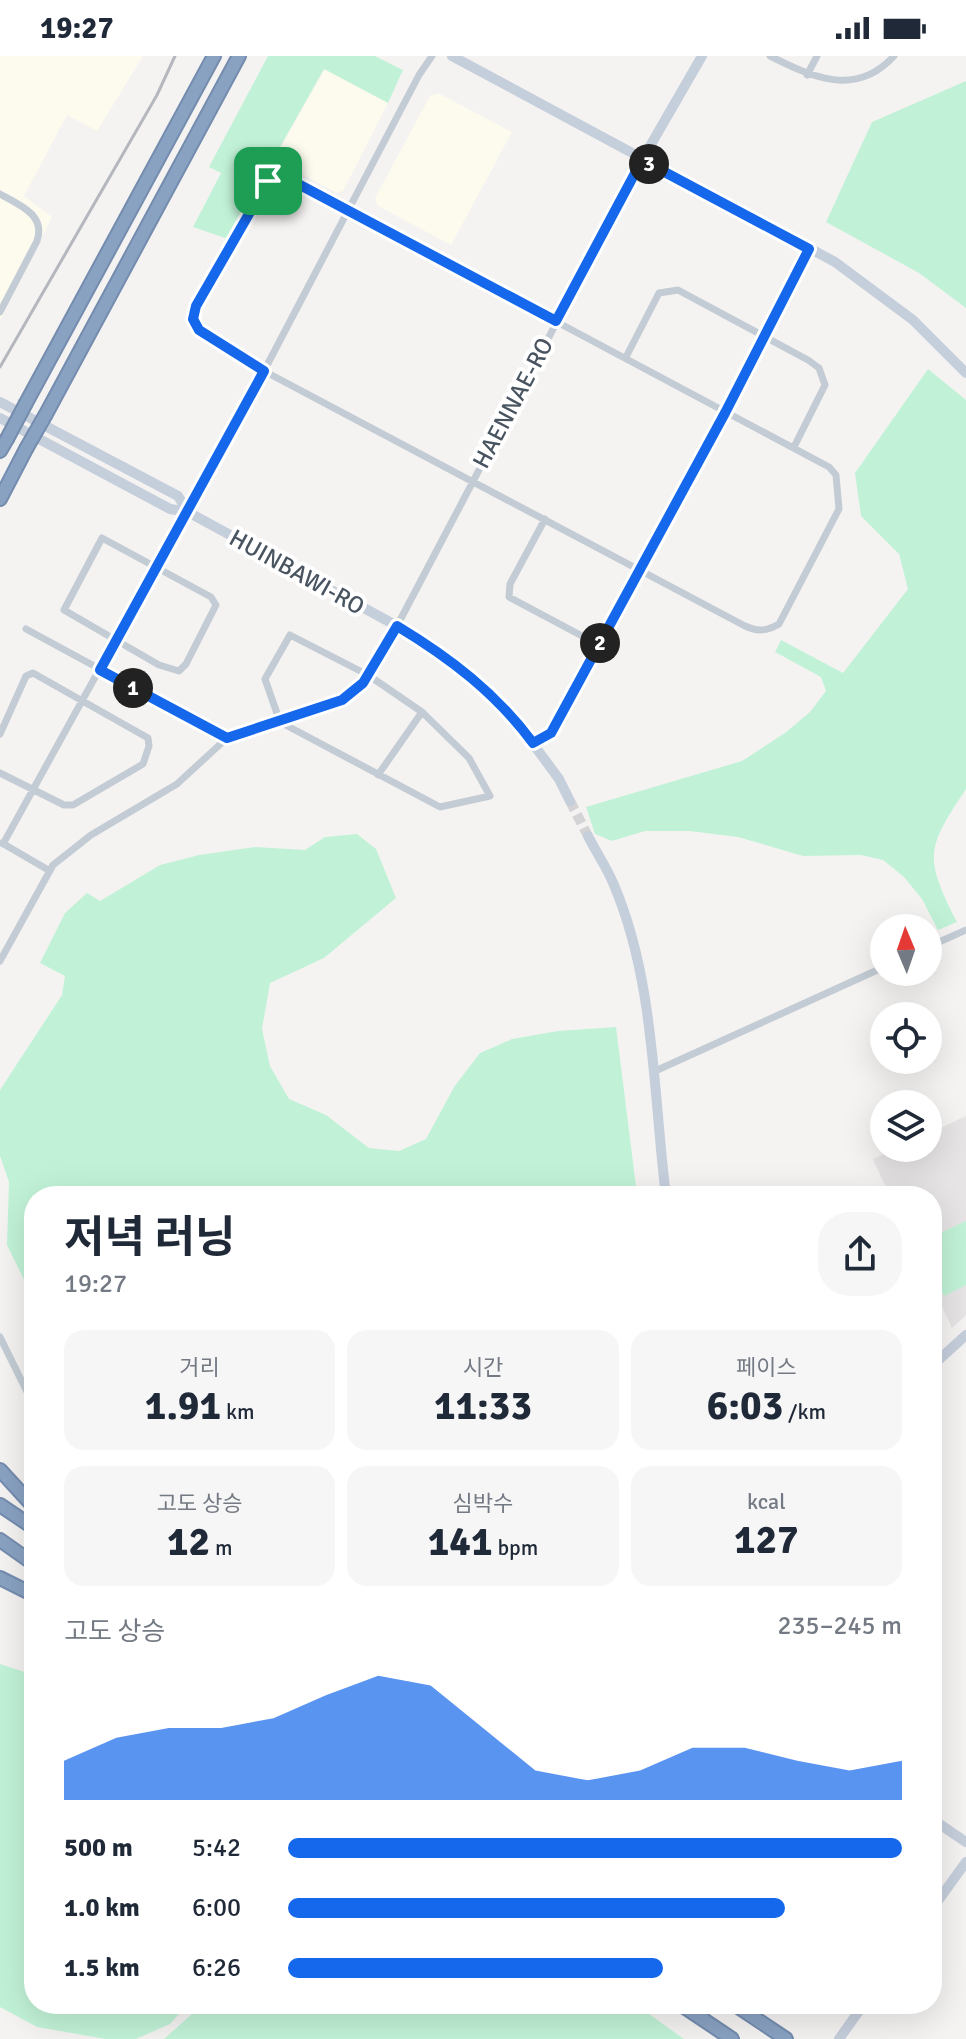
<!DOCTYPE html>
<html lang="ko">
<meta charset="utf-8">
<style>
:root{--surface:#fff;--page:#f6f6f7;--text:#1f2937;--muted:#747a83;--accent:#1567ec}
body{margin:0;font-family:Signika,"Noto Sans KR",sans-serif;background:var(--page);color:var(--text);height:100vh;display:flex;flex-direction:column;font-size:30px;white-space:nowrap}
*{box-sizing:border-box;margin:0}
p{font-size:26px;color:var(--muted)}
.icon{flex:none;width:44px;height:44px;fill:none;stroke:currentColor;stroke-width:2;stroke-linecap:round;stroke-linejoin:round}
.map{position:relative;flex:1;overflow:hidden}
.details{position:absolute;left:24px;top:1130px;width:918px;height:828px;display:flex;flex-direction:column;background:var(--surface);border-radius:32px;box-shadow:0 8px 32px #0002}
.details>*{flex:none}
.needle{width:52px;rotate:358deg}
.controls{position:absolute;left:870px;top:858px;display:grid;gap:16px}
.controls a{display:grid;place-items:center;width:72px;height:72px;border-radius:50%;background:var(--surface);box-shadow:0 8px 32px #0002;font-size:40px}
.pin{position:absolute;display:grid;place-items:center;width:68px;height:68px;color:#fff;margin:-34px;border-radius:16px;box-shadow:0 4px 12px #0006}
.km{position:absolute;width:40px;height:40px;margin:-20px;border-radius:50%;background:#222;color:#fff;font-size:22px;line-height:40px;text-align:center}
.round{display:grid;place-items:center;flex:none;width:84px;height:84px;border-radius:32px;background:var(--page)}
.overview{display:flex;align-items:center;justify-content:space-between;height:136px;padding:0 40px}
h1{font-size:44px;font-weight:700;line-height:60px}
.figures{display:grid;grid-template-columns:repeat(3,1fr);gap:12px;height:136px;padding:8px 40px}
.figures div{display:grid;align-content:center;border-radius:20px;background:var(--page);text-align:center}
.figures b{font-size:40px;font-weight:700}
.figures small{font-size:22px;font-weight:400}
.figures p{font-size:22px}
.chart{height:224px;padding:16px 40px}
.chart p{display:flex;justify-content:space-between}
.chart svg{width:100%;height:144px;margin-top:8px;fill:var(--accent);opacity:.7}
ul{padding:0 40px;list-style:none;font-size:26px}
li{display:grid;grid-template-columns:128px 96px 1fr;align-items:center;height:60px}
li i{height:20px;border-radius:10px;background:var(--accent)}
.status{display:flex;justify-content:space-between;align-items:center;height:56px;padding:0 40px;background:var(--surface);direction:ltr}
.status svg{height:22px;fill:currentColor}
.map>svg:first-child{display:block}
.commercial{fill:#fdfaee}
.education{fill:#e6e4e4}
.green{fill:#c1f2d7}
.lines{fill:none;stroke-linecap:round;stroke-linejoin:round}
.secondary-tunnel{stroke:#d3d3d5;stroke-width:10;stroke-dasharray:10 5;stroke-linecap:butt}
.highway-casing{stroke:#748cae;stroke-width:16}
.street{stroke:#c3ccd4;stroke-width:7}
.secondary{stroke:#c5cedb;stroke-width:10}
.highway{stroke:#89a2c2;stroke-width:12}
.rail{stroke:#b4b7bd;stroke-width:3}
.highway-bridge-casing{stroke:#748cae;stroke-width:16;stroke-linecap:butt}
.highway-bridge{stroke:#89a2c2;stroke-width:12}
.route-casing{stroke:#fff;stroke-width:16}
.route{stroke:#1567ec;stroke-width:10}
.labels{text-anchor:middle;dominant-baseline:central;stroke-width:8;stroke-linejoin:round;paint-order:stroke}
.street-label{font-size:24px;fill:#495461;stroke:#fff}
</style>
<div class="status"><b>19:27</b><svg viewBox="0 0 49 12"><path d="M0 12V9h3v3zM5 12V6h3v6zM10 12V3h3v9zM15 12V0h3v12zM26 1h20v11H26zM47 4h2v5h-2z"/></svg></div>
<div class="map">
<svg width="966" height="1983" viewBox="0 0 966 1983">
<rect width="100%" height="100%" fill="#f5f3f2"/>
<path class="commercial" d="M0 0H143L97 75 67 59 24 140 52 161 0 265Z
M325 13 388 47 343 135 337 137 274 103Z
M438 37 512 76 451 189 378 150 375 142 430 40Z"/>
<path class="education" d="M966 1060V1259L952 1272 932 1229V1140H890L873 1103 897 1092H928V1078Z"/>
<path class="green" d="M268 0H375L403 14 388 47 324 13 228 183 193 171 221 117 209 111Z
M966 25V252L919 217 826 166 872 66Z
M928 313 966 344V733C926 793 924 801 957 866L938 874 922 843 904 821 883 804 861 799 803 800 738 781 689 775H645L612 785 595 778 586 751 742 705 785 677 810 656 826 635 821 621 775 596 781 584 843 617 908 533 899 498 861 460 855 417Z
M357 778 376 793 396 842 324 902 270 927 262 973 270 1010 289 1043 326 1059 369 1092 399 1095 426 1083 454 1031 480 997 512 983 558 975 616 971 636 1130 634 1140H34V1236H30L7 1189 9 1126 0 1100V1034L62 939 65 920 40 907 65 857 87 837 100 845 160 809 199 799 255 791 305 794 325 781Z
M966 1165V1229L944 1240 932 1215V1181Z
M0 1608 34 1619V1948H188L170 1968 136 1983H106L37 1971 0 1951Z
M203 1948H635L684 1983H164Z"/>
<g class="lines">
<path class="secondary-tunnel" d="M570 745 588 780"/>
<defs>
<path id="highway" d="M26 347 214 0
M46 358 239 0
M0 395 7 383
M0 443 26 393
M0 1414 34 1451
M0 1449 34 1472
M0 1484 34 1508
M0 1522 34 1539
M680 1948 732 1983
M734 1948 786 1983"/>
</defs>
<use href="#highway" class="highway-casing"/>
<path class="street" d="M770 0C812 21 856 42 894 0
M807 19 817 0
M275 119 285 121 829 411 836 419 839 453 779 568C767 575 758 576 745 570L264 315 199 274 193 263 196 250 268 125Z
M0 138C20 149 46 159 37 185L0 256
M626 301 659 237 678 234 808 304 819 312 825 329 794 391
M545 463 510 528 509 541 599 589
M102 482 211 541 216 549 186 608 179 615 159 609 64 554Z
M26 573 227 682
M290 579 368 619 422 656 469 702 490 740 440 751 280 666 265 623Z
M0 678 26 620 33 617 148 682 149 690 143 708 73 749H64L0 717
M533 687 551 677 725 357 809 193
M378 719 422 656
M2 787 50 815
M3 788 264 315 419 19 432 0
M928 891 966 874
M0 905 53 809 91 779 177 728 227 682 342 644 363 627 397 570 642 104
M653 1016 884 911
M0 1281 34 1350"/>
<path class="secondary" d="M452 0 835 206 913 264 966 317
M642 104 702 0
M0 346 178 440 188 456
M0 362 170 453 188 456 397 570 471 619 511 658 559 723 570 745
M588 780C596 796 607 812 614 829 655 926 653 1037 666 1140
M932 1310 966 1279
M932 1763 966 1786
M932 1853 966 1806
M839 1983 864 1948"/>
<use href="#highway" class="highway"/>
<path class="rail" d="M0 311 157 39 175 0"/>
<defs>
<path id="highway-bridge" d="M7 383 26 347
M26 393 46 358"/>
</defs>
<use href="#highway-bridge" class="highway-bridge-casing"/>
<use href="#highway-bridge" class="highway-bridge"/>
</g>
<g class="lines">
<defs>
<path id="route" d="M642 104 809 193 725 357 551 677 533 687C496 637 450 602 397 570L363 627 342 644 227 682 100 614 264 315 199 274 193 263 196 250 268 125 275 119 285 121 556 265Z"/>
</defs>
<use href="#route" class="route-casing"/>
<use href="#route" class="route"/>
</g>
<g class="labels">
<g class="street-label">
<text transform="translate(513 347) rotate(-62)">HAENNAE-RO</text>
<text transform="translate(297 516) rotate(29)">HUINBAWI-RO</text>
</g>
</g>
</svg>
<div class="controls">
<a><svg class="needle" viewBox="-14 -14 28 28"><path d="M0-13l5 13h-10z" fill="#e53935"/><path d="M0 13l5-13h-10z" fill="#747a83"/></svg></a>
<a><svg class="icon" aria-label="locate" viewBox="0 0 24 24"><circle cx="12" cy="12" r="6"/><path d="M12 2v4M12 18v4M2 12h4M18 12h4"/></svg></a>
<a><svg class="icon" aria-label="layers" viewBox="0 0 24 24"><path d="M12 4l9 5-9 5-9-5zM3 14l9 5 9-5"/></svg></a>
</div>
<div class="pin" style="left:268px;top:125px;background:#1e9e55"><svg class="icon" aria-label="arrive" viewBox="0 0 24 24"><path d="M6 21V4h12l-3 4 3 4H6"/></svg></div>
<b class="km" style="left:133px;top:632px">1</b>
<b class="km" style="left:600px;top:587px">2</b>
<b class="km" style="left:649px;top:108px">3</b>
<section class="details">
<div class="overview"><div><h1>저녁 러닝</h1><p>19:27</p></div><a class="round"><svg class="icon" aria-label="share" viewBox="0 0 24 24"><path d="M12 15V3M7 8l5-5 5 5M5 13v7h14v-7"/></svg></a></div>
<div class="figures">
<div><p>거리</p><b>1.91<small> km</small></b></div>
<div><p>시간</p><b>11:33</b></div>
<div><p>페이스</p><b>6:03<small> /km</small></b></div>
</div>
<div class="figures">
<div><p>고도 상승</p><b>12<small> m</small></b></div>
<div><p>심박수</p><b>141<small> bpm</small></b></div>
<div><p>kcal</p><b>127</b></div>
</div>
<div class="chart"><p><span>고도 상승</span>235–245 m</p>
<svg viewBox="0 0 160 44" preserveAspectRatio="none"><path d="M0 44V32L10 25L20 22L30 22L40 19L50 12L60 6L70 9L80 22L90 35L100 38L110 35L120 28L130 28L140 32L150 35L160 32V44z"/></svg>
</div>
<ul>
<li><b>500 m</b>5:42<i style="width:100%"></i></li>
<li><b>1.0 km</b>6:00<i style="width:81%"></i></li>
<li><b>1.5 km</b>6:26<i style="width:61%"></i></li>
</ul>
</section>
</div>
